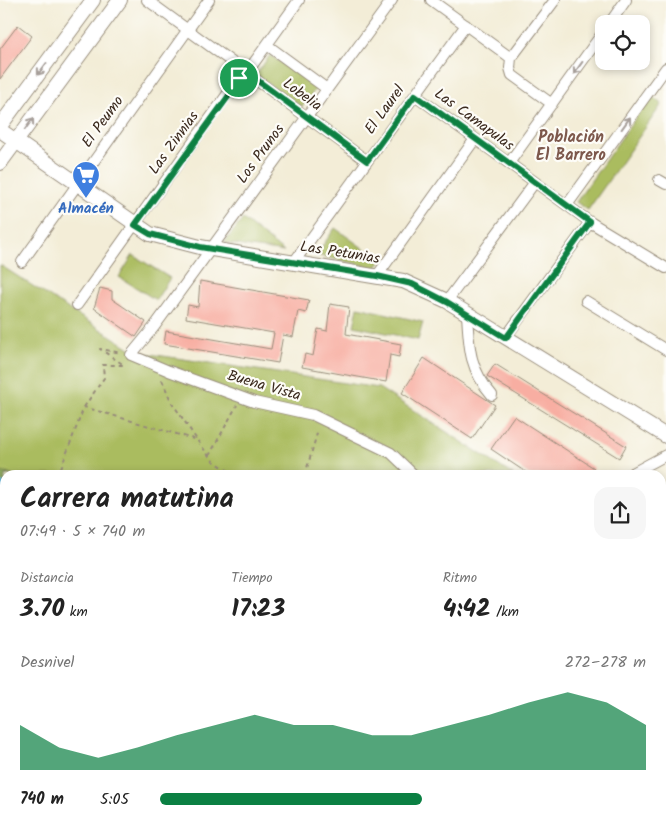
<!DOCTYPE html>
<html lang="es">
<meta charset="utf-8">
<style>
:root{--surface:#fff;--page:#f6f6f6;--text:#222;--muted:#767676;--accent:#0b8043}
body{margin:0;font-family:Kalam,sans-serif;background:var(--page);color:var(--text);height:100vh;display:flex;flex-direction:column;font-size:19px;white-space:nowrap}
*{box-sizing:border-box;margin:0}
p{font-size:16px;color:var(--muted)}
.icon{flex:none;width:28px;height:28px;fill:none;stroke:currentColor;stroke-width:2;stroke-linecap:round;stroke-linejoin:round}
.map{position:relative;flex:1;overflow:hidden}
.side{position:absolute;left:0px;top:470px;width:666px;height:359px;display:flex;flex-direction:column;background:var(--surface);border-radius:15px 15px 0 0;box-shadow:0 2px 8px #0003}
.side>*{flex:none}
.buttons{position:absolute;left:595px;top:15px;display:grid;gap:10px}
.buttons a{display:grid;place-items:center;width:55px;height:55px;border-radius:10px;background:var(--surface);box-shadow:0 2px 8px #0003;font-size:25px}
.pin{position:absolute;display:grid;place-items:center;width:42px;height:42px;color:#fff;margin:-21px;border:2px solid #fff;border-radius:50%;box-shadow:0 1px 5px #0007}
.round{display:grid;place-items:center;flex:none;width:52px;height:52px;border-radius:15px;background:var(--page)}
.head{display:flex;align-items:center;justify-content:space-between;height:85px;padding:0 20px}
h1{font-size:28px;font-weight:700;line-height:38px}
.metrics{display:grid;grid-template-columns:repeat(3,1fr);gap:8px;height:85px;padding:5px 20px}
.metrics div{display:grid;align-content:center}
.metrics b{font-size:25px;font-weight:700}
.metrics small{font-size:14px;font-weight:400}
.metrics p{font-size:14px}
.chart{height:140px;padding:10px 20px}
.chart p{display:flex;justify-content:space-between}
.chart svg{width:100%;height:90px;margin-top:5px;fill:var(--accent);opacity:.7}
ul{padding:0 20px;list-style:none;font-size:16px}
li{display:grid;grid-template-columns:80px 60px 1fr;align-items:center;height:38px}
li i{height:12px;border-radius:6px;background:var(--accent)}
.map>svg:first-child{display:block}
.green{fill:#aabc5f;stroke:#72733e}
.forest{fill:#87a456;stroke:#61673a}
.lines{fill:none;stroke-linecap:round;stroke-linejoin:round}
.stream{stroke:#5eb5db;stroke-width:3}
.canal{stroke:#5eb5db;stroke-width:11}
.building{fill:#f8aea2}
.street-casing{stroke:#978c7a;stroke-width:12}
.secondary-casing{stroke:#978c7a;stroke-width:16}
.path{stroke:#978c7a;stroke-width:2;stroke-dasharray:4 4;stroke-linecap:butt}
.street{stroke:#fff;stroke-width:10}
.secondary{stroke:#fff;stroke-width:14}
.oneway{stroke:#a79f9a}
.route-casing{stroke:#fff;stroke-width:10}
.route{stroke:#0b8043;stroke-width:6}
.labels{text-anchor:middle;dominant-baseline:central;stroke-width:4.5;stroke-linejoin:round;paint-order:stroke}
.street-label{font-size:15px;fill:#3b2a1e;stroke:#fdfcf7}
.shop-label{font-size:15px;font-weight:bold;fill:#366cbe;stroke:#fdfcf7}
.neighbourhood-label{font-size:16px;font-weight:bold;fill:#7d584c;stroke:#fdfcf7}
</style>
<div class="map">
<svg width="666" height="828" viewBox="0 0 666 828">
<rect width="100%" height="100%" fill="#fdfcf7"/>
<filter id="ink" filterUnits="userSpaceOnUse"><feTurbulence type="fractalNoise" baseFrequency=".02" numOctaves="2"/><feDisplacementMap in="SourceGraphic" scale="10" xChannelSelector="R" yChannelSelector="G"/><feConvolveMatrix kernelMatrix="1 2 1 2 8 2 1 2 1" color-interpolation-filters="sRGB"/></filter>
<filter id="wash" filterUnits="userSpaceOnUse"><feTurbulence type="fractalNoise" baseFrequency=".0096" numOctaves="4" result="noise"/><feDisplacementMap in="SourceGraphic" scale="20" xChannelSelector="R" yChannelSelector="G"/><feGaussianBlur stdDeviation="1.12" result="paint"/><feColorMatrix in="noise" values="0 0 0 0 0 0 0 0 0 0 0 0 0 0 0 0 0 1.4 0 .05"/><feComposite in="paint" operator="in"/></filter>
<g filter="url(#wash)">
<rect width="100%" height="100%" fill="#f3edd7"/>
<path class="green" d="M270 55 317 87 302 107 256 75Z
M651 96 662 104 588 210 576 202Z
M243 219 284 252 224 243Z
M335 228 381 261 375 268 316 255Z
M133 255 170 278 156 300 119 277Z
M0 265 136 352 379 388 513 475H5L0 488Z
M358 307 423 322 418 340 354 326Z
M661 602 666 605V828H0V710L5 705V824H661Z"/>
<path class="forest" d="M0 472 16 475H5V737L0 736Z"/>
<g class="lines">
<path class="stream" d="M0 784 5 778"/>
<path class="canal" d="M0 488 5 489
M624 824 630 828"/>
</g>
<g id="blocks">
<path class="building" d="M18 25 32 36 0 79V49Z
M200 281 309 300 306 313 298 311 293 337 283 335 278 363 164 344 166 331 271 349 274 333 186 318 188 305 198 307Z
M100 288 112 291V299L146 322 136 337 94 308Z
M330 304 349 307 346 334 401 344 399 357 390 355 386 382 302 367 305 354 313 356 318 329 327 331Z
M424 358 495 405 472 439 402 393Z
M495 364 626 446 619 458 487 376Z
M514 416 594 468 589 475H530L491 449Z"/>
</g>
</g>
<g filter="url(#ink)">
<use href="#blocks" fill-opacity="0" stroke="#978c7a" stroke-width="1"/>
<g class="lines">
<defs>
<path id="street" d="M147 0 367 161
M392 0 154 327 131 355 169 371 254 402 313 415 391 453 414 475
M431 0 511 58
M609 24 626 0
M267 45 327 89
M415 95 590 222 666 268
M552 104 512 75 510 68 511 58 555 0
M509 163 604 31
M659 180 666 184
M567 205 666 68
M22 262 209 0
M294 262 466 25
M377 276 475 139
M447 301 535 182
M586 301 666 350
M77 305 239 78 253 64 299 0
M467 314C469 347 469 369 492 395
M505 338 590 222
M629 475 666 455
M661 552 666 551"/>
<path id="secondary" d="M0 126 93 0
M0 130 150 234 200 247 403 281 447 301 666 436
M0 163 120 0"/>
</defs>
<use href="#street" class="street-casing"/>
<use href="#secondary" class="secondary-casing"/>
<path class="path" d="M162 380 171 401 197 440
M84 407 104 378 103 365H124L100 349 121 353
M209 456 237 405
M61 468 84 407 197 440 212 460 235 475
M305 475 318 430
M661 627 666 626
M661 671 666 667
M661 706 666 709
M661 730 666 723
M661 774 666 777"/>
<use href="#street" class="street"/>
<use href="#secondary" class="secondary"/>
</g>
<defs><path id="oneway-shaft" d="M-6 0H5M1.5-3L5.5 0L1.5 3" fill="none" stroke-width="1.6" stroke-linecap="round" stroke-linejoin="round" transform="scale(1.25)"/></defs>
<g class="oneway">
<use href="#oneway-shaft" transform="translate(578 68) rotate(126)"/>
<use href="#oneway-shaft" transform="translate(42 69) rotate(127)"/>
<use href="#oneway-shaft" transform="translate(626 123) rotate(-54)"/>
<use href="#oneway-shaft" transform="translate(29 124) rotate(-54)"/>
</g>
</g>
<g class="lines" filter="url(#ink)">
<defs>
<path id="route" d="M246 72 367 161 415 95 590 222 506 338 447 302 412 284 377 276 200 247 150 234 135 225Z"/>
</defs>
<use href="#route" class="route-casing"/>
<use href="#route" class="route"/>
</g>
<defs>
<symbol id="supermarket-pin" viewBox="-11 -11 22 30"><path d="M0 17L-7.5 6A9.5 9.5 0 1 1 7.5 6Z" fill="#3f7fe0" stroke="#fdfcf7"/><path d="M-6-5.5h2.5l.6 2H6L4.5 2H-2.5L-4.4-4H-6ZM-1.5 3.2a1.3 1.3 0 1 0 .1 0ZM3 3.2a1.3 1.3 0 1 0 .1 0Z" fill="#fff"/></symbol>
</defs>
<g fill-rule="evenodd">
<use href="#supermarket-pin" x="70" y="159" width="32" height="43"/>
</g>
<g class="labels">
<g class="street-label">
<text transform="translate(302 95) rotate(36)">Lobelia</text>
<text transform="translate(385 110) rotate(-54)">El Laurel</text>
<text transform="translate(474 120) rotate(36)">Las Camapulas</text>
<text transform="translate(103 122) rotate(-54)">El Peumo</text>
<text transform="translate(174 143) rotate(-54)">Las Zinnias</text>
<text transform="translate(261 154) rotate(-54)">Los Prunos</text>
<text transform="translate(340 253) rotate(9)">Las Petunias</text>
<text transform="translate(264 386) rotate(16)">Buena Vista</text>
</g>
<g class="shop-label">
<text x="86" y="209">Almacén</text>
</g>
<g class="neighbourhood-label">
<text x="571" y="137">Población<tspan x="571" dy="18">El Barrero</tspan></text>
</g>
</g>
</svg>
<div class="buttons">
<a><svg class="icon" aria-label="locate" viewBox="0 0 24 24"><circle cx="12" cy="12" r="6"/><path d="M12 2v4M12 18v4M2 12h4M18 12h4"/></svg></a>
</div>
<div class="pin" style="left:239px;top:78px;background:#1e9e55"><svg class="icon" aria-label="arrive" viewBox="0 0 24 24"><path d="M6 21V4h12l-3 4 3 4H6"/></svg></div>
<section class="side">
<div class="head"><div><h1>Carrera matutina</h1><p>07:49 · 5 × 740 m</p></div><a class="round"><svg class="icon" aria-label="share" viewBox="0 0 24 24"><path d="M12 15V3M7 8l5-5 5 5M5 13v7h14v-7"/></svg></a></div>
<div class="metrics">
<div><p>Distancia</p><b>3.70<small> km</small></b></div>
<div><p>Tiempo</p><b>17:23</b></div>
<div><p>Ritmo</p><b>4:42<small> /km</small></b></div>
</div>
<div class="chart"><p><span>Desnivel</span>272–278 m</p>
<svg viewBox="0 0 160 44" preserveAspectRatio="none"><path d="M0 44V22L10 33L20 38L30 33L40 27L50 22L60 17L70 22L80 22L90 27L100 27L110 22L120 17L130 11L140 6L150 11L160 22V44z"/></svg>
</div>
<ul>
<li><b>740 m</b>5:05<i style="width:54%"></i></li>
</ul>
</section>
</div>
